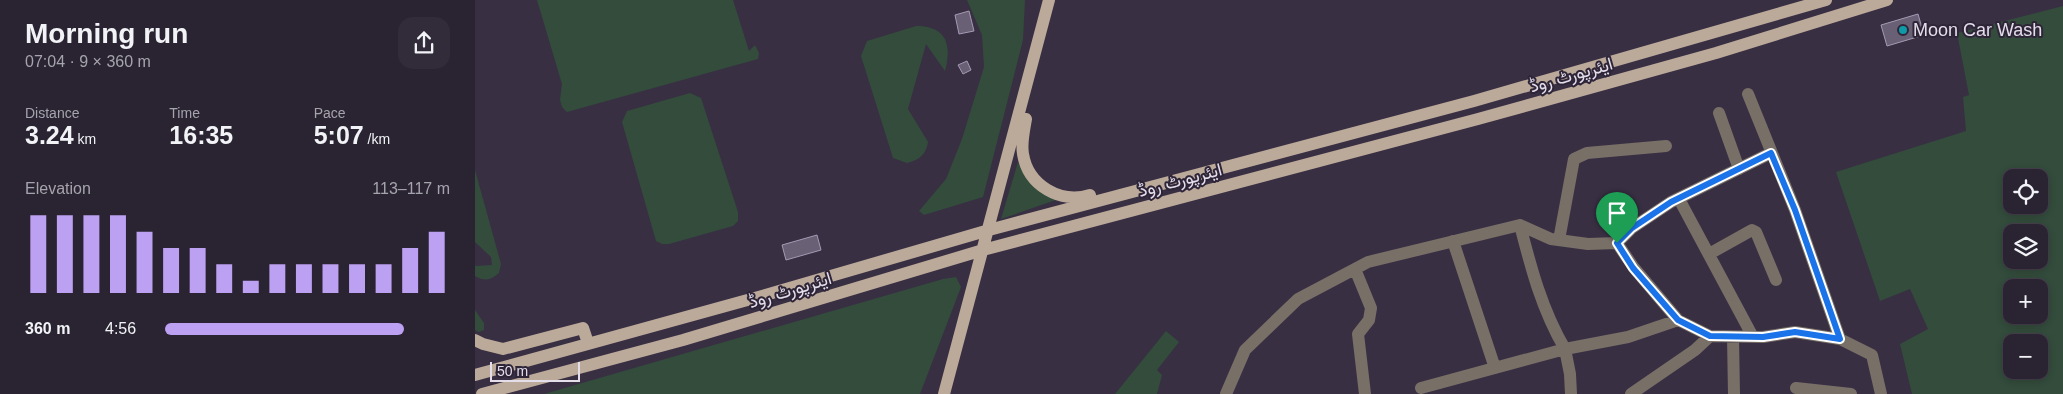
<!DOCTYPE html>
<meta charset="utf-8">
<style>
:root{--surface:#2a2332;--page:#322b3a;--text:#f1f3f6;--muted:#a5a4ac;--line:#46404d;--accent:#bca0f2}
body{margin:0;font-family:Arial,Vazirmatn,sans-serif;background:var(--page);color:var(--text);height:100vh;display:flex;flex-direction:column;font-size:19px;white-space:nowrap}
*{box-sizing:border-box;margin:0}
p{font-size:16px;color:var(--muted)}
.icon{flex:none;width:28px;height:28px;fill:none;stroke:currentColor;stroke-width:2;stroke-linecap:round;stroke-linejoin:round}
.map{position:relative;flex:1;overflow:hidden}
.drawer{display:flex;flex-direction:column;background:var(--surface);width:475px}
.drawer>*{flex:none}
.buttons{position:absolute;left:1528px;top:169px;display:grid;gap:10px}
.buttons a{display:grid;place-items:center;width:45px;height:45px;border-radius:10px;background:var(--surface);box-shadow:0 2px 8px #0003,0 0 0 1px var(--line);font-size:25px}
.scale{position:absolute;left:15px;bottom:12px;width:90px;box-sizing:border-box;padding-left:5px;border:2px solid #e4deeb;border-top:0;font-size:14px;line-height:18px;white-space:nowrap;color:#e4deeb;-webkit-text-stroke:4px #2e2538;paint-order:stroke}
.pin{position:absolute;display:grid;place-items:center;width:42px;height:42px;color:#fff;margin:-51px -21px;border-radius:50% 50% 50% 0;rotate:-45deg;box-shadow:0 0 5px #0007}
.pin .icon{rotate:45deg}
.round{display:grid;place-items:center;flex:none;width:52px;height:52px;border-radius:15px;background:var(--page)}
.overview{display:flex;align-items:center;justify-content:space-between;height:85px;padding:0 25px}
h1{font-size:28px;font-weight:700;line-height:38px}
.stats{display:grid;grid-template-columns:repeat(3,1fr);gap:8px;height:85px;padding:5px 25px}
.stats div{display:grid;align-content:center}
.stats b{font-size:25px;font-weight:700}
.stats small{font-size:14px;font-weight:400}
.stats p{font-size:14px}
.chart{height:140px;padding:10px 25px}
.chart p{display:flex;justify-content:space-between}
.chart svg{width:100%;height:90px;margin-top:5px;stroke:var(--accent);stroke-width:6}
ul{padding:0 25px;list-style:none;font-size:16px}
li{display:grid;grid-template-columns:80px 60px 1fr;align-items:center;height:38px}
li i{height:12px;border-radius:6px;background:var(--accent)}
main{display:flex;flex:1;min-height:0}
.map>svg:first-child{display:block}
.green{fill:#334c3c;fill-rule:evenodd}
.building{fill:#6a6076;stroke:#a59ab2}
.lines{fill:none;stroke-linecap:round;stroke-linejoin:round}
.minor{stroke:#786f67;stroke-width:12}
.major{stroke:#bba999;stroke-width:12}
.route-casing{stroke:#fff;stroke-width:10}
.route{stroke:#1a73e8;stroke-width:6}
.culture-dot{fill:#0f9aa8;stroke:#2e2538;stroke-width:2}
.labels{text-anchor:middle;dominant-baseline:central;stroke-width:4;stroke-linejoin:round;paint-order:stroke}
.poi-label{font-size:18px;fill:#e4deeb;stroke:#2e2538;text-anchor:start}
.street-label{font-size:18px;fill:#e4deeb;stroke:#2e2538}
</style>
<main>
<section class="drawer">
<div class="overview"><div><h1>Morning run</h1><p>07:04 · 9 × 360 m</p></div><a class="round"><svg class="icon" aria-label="share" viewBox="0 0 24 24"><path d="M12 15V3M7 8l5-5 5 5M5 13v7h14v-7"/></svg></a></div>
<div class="stats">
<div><p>Distance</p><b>3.24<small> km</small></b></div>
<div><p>Time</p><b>16:35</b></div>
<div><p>Pace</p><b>5:07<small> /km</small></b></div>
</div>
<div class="chart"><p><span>Elevation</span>113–117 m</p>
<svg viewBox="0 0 160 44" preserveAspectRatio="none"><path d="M5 44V6M15 44V6M25 44V6M35 44V6M45 44V14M55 44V22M65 44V22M75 44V30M85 44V38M95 44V30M105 44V30M115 44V30M125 44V30M135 44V30M145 44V22M155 44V14"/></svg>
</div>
<ul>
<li><b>360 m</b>4:56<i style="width:84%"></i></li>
</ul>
</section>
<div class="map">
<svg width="1588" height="394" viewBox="0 0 1588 394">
<rect width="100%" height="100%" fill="#382f43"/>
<path class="green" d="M62 0H258L274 51 280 45 284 53 283 59 92 112 87 107 85 100 87 84Z
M492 0H550L548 40 508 197 449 215 444 211 471 179 487 139 509 67 507 35Z
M1588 6V394H1437L1425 344 1453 329 1435 289 1405 301 1361 172 1491 131 1488 97 1494 95 1482 33ZM1536 178H1564V205H1536ZM1536 232H1564V260H1536ZM1536 288H1564V315H1536ZM1564 342V370H1536V342Z
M441 26C472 26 477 45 470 71L451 44 433 109 453 142C451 155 444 160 432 163L418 158 386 56 392 41Z
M215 93 226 98 263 212V221L258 226 194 244H187L181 241 147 122 152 111Z
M543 162 553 179 581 200 526 219Z
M0 170 26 264 24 273C16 280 10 282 0 276V266L17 265 16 257 0 242Z
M481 277 486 287 445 394H69L468 279Z
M0 310 9 323V330L4 332 0 330Z
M691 331 704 342 682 370 687 375 682 394H640Z"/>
<path class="building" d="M494 11 499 31 484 34 480 15Z
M1443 14 1449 35 1412 46 1406 25Z
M492 61 496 70 488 74 483 65Z
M342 235 346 250 311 260 307 245Z"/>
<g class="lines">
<path class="minor" d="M1273 94 1320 210 1365 339 1397 355 1406 394
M1244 113 1264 169
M1296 153 1196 202 1157 228 1142 243 1159 268 1203 320 1235 336 1288 337 1320 332 1365 339
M1204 199 1278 337
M1084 240 1099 159 1112 153 1191 146
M978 241 1020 368
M1142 243 1113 244 1076 239 1045 225C1056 268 1067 310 1090 349L1153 337 1203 320
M1234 254 1277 230 1281 232 1301 280
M880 269 896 308 894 320 883 334 890 394
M1258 337 1259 394
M946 388 1090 349 1095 374 1096 394
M1321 388 1376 394
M751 394 770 350 823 299 893 262 1045 225
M1156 394 1220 350 1235 336"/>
<path class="major" d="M551 119C549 131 546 143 548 154 553 186 586 204 615 195
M0 340 8 344 28 349 108 328 113 343
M0 375 287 296 514 230 999 101 1351 0
M7 394 208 340 508 250 1003 119 1241 53 1412 0
M469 394 574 0"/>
</g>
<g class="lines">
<defs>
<path id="route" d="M1296 153 1320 210 1365 339 1320 332 1288 337 1235 336 1203 320 1158 268 1142 243 1157 228 1196 202Z"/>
</defs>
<use href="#route" class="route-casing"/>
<use href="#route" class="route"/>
</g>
<circle class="culture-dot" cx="1428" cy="30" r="5"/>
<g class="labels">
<g class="poi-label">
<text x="1438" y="30">Moon Car Wash</text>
</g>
<g class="street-label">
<text transform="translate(1096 75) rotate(-16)">ایئرپورٹ روڈ</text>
<text transform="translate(705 180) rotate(-15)">ایئرپورٹ روڈ</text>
<text transform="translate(315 290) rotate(-17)">ایئرپورٹ روڈ</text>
</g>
</g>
</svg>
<div class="buttons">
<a><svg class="icon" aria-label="locate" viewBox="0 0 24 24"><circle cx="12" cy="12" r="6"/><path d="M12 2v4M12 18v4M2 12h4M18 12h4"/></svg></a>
<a><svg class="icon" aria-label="layers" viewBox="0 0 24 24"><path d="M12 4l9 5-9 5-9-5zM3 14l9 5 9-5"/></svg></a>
<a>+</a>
<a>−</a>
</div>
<div class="scale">50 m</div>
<div class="pin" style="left:1142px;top:243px;background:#1e9e55"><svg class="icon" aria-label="arrive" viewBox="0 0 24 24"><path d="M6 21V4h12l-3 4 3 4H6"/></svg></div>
</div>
</main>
